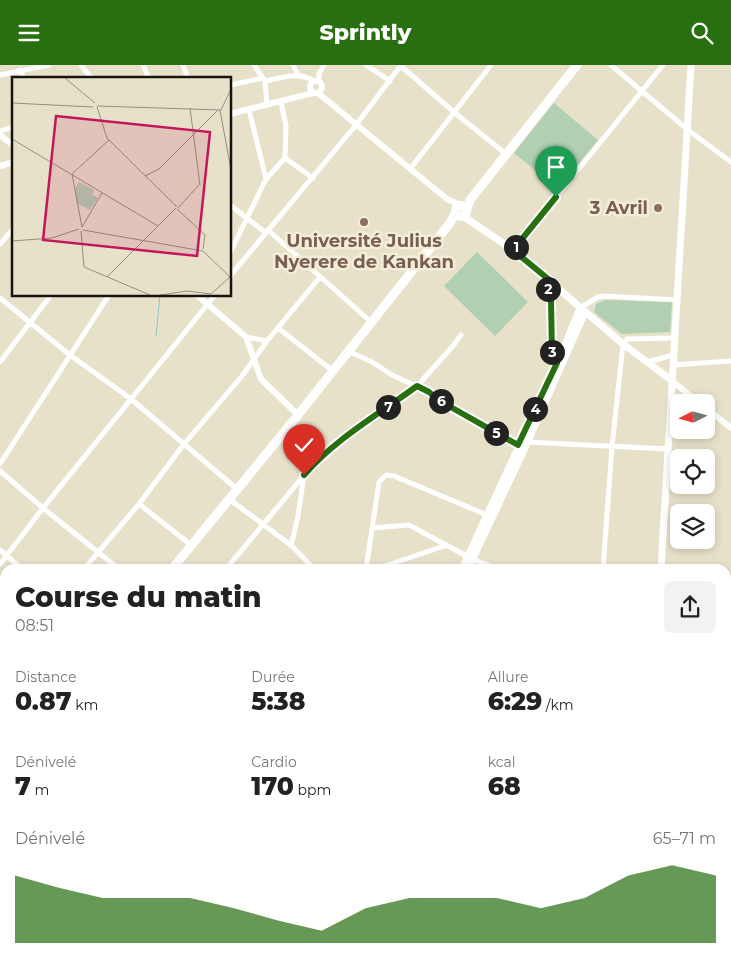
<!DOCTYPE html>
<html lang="fr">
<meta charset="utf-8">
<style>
:root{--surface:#fff;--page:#f2f2f2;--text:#222;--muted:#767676;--accent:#276f0f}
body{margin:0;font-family:Montserrat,sans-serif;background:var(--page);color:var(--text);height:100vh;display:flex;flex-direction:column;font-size:19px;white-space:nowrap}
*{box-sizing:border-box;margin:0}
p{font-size:16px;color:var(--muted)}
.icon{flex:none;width:28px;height:28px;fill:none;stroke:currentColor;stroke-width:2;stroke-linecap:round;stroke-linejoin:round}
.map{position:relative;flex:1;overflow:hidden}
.details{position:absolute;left:0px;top:499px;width:731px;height:406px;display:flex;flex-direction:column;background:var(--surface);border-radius:15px 15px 0 0;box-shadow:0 2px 8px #0003}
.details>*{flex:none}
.needle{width:32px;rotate:264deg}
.buttons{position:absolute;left:670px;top:329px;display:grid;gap:10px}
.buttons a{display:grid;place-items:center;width:45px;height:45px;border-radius:8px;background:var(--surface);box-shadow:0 2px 8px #0003;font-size:25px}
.pin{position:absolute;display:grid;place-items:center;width:42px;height:42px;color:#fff;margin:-51px -21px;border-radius:50% 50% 50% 0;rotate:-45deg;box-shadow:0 0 5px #0007}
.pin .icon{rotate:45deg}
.km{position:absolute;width:25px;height:25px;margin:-12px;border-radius:50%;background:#222;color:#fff;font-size:14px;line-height:25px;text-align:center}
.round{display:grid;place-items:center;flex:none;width:52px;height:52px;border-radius:8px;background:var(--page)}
.overview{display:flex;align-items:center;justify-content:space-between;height:85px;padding:0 15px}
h1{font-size:28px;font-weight:800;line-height:38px}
.figures{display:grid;grid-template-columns:repeat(3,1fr);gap:8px;height:85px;padding:5px 15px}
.figures div{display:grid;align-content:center}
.figures b{font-size:25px;font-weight:800}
.figures small{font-size:14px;font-weight:400}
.figures p{font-size:14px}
.chart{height:140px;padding:10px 15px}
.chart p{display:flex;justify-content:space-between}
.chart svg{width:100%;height:90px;margin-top:5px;fill:var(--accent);opacity:.7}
header{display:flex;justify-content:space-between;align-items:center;height:65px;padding:0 15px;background:var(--accent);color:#fff;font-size:22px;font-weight:800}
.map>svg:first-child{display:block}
.green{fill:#b0cfb3}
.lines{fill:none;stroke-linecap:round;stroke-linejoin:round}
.stream{stroke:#91c3d1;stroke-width:1}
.minor{stroke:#fff;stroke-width:5}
.tertiary{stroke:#fff;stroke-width:6}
.secondary{stroke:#fff;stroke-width:7}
.trunk{stroke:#fff;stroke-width:9}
.route-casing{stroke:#fff;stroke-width:10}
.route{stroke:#276f0f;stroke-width:6}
.education-dot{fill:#8d6e63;stroke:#f5eed7;stroke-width:2}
.labels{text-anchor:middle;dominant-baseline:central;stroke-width:5;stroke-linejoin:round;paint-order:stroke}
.education-label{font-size:18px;font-weight:bold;fill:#785e54;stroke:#f5eed7;text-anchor:end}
.inset-road{fill:none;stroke:#948f7e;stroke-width:1}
.view{fill:#c2185b;fill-opacity:0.15;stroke:#c2185b;stroke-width:2.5}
.inset-edge{fill:none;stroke:#17140d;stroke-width:2.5}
</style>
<header><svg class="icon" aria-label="menu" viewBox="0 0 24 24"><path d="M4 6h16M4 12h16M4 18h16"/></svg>Sprintly<svg class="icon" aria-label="search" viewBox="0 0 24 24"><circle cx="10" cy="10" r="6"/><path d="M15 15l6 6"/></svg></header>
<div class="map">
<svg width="731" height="904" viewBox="0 0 731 904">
<rect width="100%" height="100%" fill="#e8e1ca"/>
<path class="green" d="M554 38 598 75 558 124 514 88Z
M477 187 528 237 495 271 444 221Z
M605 235 672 237 670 267 622 269 594 247 596 239Z"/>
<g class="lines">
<path class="stream" d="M156 271 160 230"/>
<path class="minor" d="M81 0 92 14
M143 0 149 14
M183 0 188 14
M254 0 265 16 267 40
M293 0 298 10
M366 0 390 16
M611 0 688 65 731 97
M401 1 455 48 506 89
M20 5 24 14
M0 10 49 0
M265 16C281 13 299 6 314 16
M319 16V9L324 0
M230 20 263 13
M281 37 286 61 285 93
M0 66 14 62
M410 104 491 0
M266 114 285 93 313 113
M230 140 266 168
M268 165 371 257
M0 179 14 163
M513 185 663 0
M230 188 266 114 249 45
M230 211 356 60 401 0
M553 218 548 224 551 233 552 291 559 300
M0 233 70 290 131 334 237 424
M580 243 598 232 604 231 678 235
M278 263 333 306
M246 272 267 276
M348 286 372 297 392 310 429 327 441 336 522 381
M0 297 51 230
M648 297 673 290
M673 300 731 296
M526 377 668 384
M0 399 109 230
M0 406 43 443 119 504
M229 434 292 481 314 504
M139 439 191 480
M372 463 409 460 472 494 498 504
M291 481 298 451 304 410
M0 485 22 504
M0 499 43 443 215 230
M84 504 139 439 184 379 242 311 267 276 320 212
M226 504 316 396 331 383 417 321 453 281 461 270
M366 504 379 417 386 410 394 411 487 450
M376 504 447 480
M603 504 612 382 623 279 627 274 674 273
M726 593 731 595
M0 607 5 601
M0 623 5 627
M0 713 5 718
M0 751 5 742
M0 791 5 785
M0 810 5 815
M726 855 731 856
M726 865 731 862
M0 878 5 872
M0 900 5 904
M94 900 98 904
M215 900 220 904
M79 904 82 900
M178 904 180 900
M318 904 319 900
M366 904 367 900
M386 904V900"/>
<path class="tertiary" d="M310 22a6 6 0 1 1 12 0a6 6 0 1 1-12 0Z
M318 28 447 134 460 140
M230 49 313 28
M0 70 14 81
M0 101 14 97
M197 230 246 272 261 314 298 350
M671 315 699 338
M706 343 731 363
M726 670 731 669"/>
<path class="secondary" d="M463 151 513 185 623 279 671 315
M462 504 557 299 580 243
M468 504 525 383 585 247
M661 504 691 0
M725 900 726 904
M277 904 278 900"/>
<path class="trunk" d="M455.5 146a5.5 5.5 0 1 1 11 0a5.5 5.5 0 1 1-11 0Z
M467 144 470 135 577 0
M172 504 298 350 450 158 456 147
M0 638 5 636"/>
</g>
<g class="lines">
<defs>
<path id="route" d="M304 410C335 374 379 349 417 321L429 327 440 336 518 380 557 298 552 291 551 233 548 224 553 218 513 185 556 132"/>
</defs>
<use href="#route" class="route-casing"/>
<use href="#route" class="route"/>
</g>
<g class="education-dot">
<circle cx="658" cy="143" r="5"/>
<circle cx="364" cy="157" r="5"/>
</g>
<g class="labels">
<g class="education-label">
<text x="648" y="143">3 Avril</text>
<text x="364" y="176" text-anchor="middle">Université Julius<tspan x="364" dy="21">Nyerere de Kankan</tspan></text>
</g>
</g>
<g transform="translate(12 12)">
<rect width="219" height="219" fill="#e8e1ca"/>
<path d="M67 105 82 113 80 117 86 121 78 133 65 126 63 112Z" fill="#b0cfb3"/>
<path class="inset-road" d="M53 1 83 26M0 26 81 30M85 29 209 33 219 12M85 30 95 61 165 130M178 31 188 108M208 33 219 93M0 62 146 149M133 99 147 92 206 33M166 131 187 108M165 132 193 158 191 172M70 150 60 97 97 63M70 150 90 116M71 153 191 174M69 154 72 190 138 218M132 163 164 131M0 164 40 161 67 152M191 174 219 201M95 200 132 163M148 218 175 214 199 217 219 199"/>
<path class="view" d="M44 39 198 55 185 179 31 163Z"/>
<rect width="219" height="219" class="inset-edge"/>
</g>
</svg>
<div class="buttons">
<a><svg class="needle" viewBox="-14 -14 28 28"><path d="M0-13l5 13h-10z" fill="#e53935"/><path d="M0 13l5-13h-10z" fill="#767676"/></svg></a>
<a><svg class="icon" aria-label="locate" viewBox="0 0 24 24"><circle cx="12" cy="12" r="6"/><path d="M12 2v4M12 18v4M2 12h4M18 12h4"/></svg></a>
<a><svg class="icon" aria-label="layers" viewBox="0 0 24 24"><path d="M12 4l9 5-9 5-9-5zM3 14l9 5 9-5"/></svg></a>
</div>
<div class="pin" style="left:556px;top:132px;background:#1e9e55"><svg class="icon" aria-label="arrive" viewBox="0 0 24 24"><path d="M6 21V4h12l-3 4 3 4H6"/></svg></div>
<div class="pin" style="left:304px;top:410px;background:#d93025"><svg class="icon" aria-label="check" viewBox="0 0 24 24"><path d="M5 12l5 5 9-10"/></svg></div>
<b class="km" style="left:516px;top:182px">1</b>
<b class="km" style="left:548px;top:224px">2</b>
<b class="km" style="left:552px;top:287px">3</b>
<b class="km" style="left:535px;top:344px">4</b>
<b class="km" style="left:496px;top:368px">5</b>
<b class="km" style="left:441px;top:336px">6</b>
<b class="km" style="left:388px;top:342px">7</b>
<section class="details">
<div class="overview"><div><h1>Course du matin</h1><p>08:51</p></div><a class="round"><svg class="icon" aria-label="share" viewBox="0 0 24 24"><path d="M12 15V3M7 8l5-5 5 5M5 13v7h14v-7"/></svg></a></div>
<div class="figures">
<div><p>Distance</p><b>0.87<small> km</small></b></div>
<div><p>Durée</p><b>5:38</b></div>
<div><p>Allure</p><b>6:29<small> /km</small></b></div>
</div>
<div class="figures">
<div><p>Dénivelé</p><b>7<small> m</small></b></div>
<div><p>Cardio</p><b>170<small> bpm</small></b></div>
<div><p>kcal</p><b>68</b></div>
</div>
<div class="chart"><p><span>Dénivelé</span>65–71 m</p>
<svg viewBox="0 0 160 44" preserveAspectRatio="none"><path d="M0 44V11L10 17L20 22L30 22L40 22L50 27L60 33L70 38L80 27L90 22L100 22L110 22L120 27L130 22L140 11L150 6L160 11V44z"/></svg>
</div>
</section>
</div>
